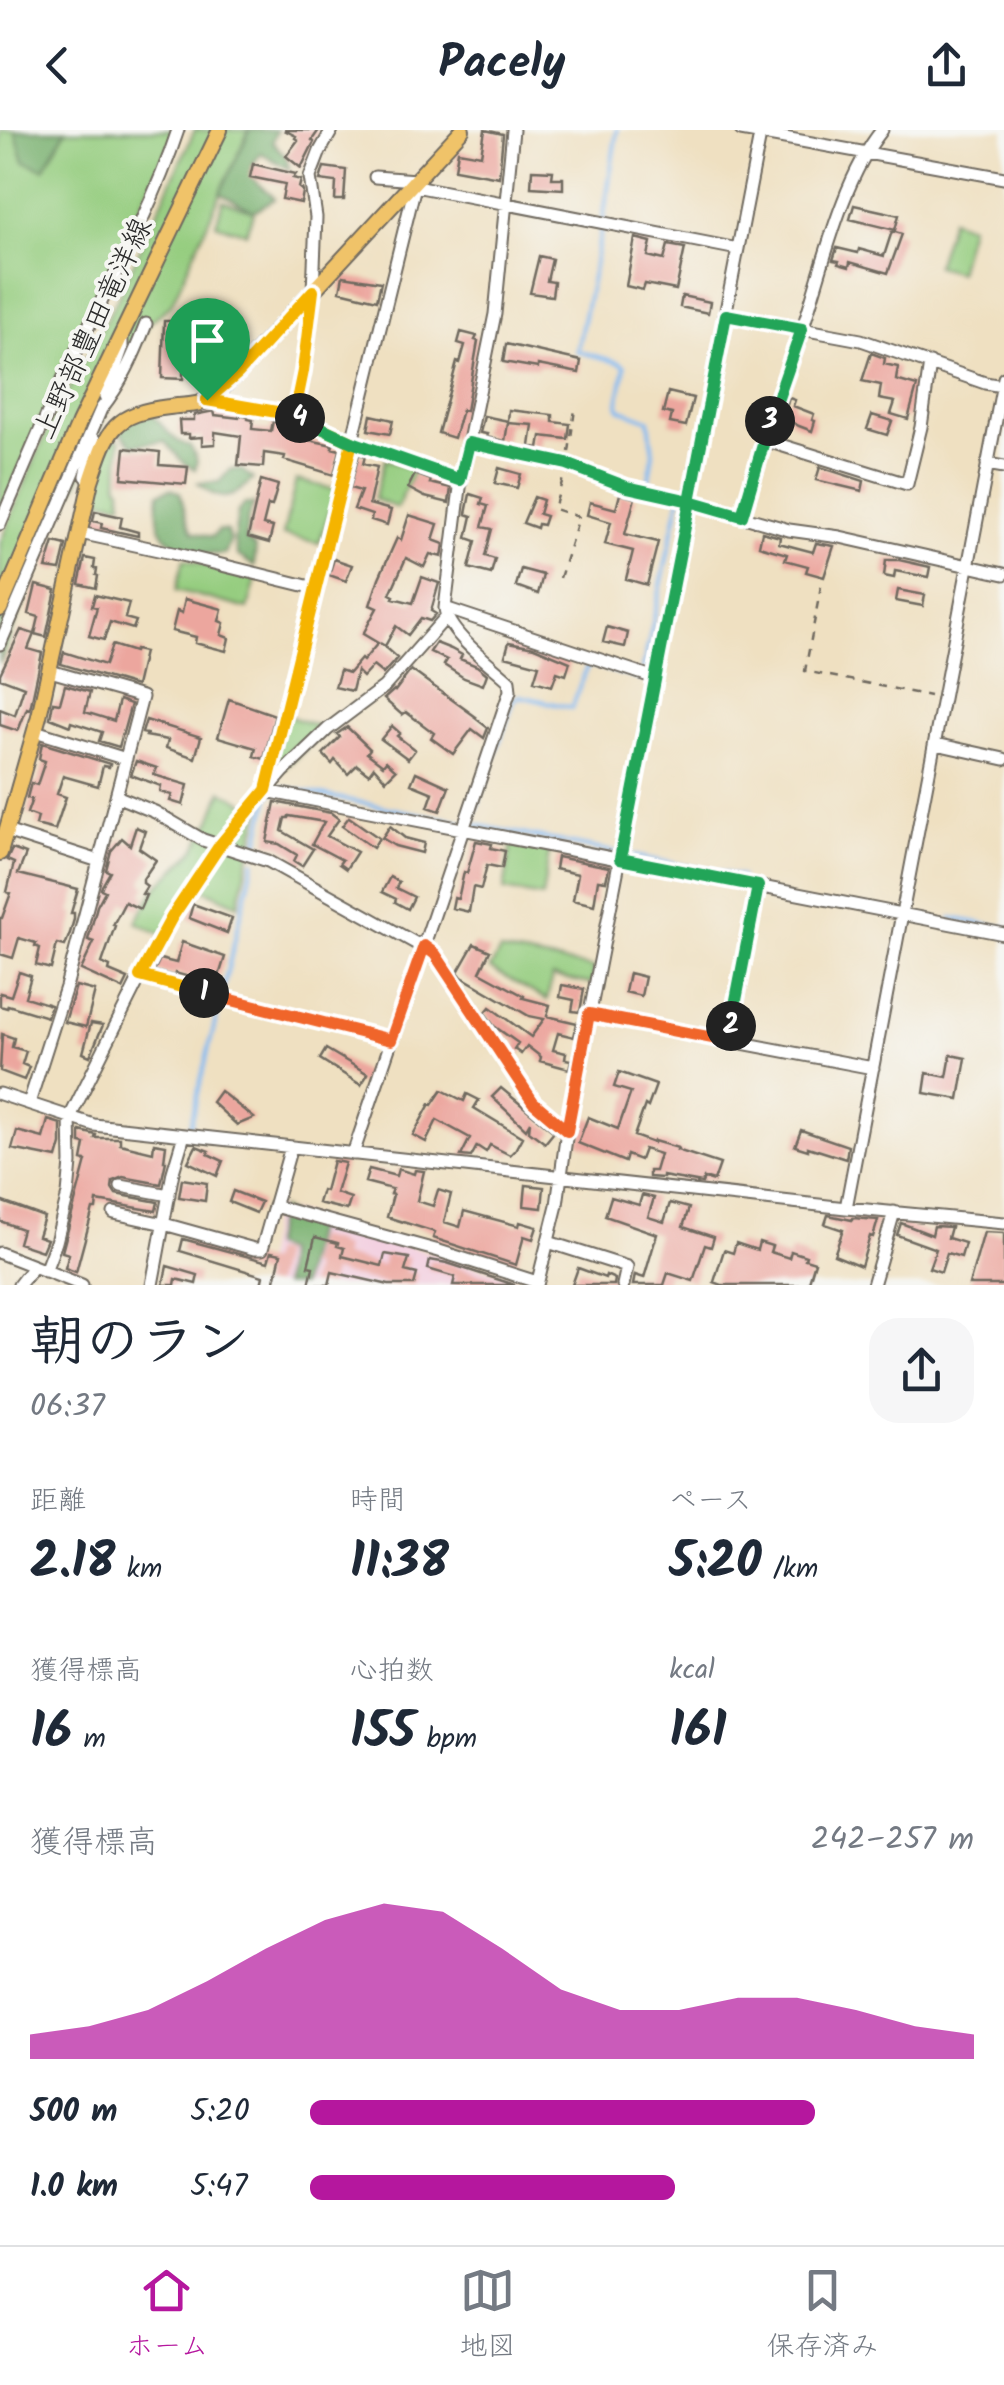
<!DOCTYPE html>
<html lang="ja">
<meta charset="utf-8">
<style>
:root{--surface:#fff;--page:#f6f6f7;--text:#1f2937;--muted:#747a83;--line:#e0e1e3;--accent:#b5179e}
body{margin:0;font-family:Kalam,"Klee One",sans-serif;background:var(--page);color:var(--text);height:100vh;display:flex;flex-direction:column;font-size:38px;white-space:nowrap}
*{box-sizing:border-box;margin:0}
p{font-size:32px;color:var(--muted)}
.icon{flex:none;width:55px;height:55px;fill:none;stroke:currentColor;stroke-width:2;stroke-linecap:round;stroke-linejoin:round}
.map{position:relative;height:1155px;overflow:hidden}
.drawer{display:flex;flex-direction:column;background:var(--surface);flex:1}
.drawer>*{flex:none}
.pin{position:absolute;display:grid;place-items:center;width:85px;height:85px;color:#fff;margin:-102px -42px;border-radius:50% 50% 50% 0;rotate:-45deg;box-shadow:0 0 10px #0007}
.pin .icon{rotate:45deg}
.km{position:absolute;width:50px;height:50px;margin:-25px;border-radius:50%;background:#222;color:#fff;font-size:28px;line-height:50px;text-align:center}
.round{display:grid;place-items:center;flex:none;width:105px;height:105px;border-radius:30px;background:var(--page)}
.headline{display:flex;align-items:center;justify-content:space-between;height:170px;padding:0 30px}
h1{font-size:55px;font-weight:800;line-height:75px}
.metrics{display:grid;grid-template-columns:repeat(3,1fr);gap:15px;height:170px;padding:10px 30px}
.metrics div{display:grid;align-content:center}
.metrics b{font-size:50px;font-weight:800}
.metrics small{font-size:28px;font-weight:400}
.metrics p{font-size:28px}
.chart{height:280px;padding:20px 30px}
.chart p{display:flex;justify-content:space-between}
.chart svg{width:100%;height:180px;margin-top:10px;fill:var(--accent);opacity:.7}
ul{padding:0 30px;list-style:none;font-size:32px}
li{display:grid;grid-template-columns:160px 120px 1fr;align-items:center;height:75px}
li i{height:25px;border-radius:12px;background:var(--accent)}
header{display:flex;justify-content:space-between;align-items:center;height:130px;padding:0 30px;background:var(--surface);font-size:45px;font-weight:800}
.dock{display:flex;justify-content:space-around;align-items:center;height:140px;border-top:2px solid var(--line);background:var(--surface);font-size:28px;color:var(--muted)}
.dock a{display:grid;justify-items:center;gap:5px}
.dock .selected{color:var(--accent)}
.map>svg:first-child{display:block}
.built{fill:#f3cfe0}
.green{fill:#96cd80;stroke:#607c56;stroke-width:2.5}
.forest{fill:#78b06e;stroke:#526e4c;stroke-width:2.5}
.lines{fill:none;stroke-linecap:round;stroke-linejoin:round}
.stream{stroke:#80baf2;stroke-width:4}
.building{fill:#eca69e}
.minor-casing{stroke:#706a60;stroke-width:15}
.major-casing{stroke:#706a60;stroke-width:18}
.path{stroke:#706a60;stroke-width:2.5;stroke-dasharray:8 8;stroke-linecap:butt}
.minor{stroke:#fff;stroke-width:11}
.major{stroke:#f0c369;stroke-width:14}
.split-1-casing{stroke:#fff;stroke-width:20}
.split-2-casing{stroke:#fff;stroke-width:20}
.split-3-casing{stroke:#fff;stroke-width:20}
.split-4-casing{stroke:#fff;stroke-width:20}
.split-5-casing{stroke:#fff;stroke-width:20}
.split-1{stroke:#f5b400;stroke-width:12}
.split-2{stroke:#f0652b;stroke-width:12}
.split-3{stroke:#22a559;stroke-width:12}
.split-4{stroke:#22a559;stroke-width:12}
.split-5{stroke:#f5b400;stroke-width:12}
.labels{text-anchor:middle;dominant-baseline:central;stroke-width:8;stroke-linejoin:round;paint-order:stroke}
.street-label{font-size:30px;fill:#2b2b2b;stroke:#f6f6f2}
</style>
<header><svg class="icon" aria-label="back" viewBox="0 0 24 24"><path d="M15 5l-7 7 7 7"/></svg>Pacely<svg class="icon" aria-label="share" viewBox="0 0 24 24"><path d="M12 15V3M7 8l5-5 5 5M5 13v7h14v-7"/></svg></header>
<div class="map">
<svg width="1004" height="1155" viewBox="0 0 1004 1155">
<rect width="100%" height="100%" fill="#f6f6f2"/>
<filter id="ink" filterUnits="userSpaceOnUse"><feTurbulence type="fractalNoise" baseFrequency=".01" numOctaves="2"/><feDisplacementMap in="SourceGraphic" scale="20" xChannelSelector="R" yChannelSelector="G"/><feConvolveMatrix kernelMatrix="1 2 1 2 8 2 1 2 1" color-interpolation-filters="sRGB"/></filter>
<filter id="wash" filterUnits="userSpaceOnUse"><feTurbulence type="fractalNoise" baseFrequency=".0048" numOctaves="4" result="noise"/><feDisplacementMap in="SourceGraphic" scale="40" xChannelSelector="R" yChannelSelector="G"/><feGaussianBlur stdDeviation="2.25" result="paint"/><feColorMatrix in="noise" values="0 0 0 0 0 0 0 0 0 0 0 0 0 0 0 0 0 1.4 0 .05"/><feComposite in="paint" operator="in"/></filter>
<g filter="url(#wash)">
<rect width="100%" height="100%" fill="#efe0c1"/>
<path class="built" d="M274 1076 537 1155H260Z"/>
<path class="green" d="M0 0H15L24 31 66 0H177L74 215 0 384Z
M195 0H249L171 175 150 192 114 262 78 354 55 393 0 533V413L49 296 117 169Z
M223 71 254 81 246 103 216 94Z
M951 89 970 96 958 142 936 136Z
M112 307 120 310 118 354 121 358 122 373 94 369 102 329Z
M385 329 414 340 397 378 374 369Z
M296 350 337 360 319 413 283 405Z
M184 429 256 449 248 479 176 460Z
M284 585 328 599 268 653Z
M222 661 252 677 264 664 238 775 197 756 163 805 136 792 157 757 194 721 210 693Z
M512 711 550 717 542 767 504 760Z
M500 821 594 838 592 854 552 847 547 870 490 839Z"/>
<path class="forest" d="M15 0H66L44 39 24 31Z
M250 0H277L272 12 286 26 289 39 261 23 253 34 251 47 272 65 274 69 254 81 220 63Z
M146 280C162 291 170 312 190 316 194 323 200 331 195 339L185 334 164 311 133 315 118 299Z
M231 339 242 340 253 349C233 370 220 374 198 353L219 352Z
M170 359 180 362 187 389 193 402 212 407 219 400 227 401 230 412 225 424C203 425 169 420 160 397 156 386 158 374 159 363Z
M245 374H254L248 387 245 409 256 418 254 436 237 425 234 410 238 381Z
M280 1078 314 1098 301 1155H283L285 1122 271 1117Z"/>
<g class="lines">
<path class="stream" d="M617 0 602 97 577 221 621 233 625 236 618 275 620 279 649 290 653 323 648 354 681 363 643 539
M470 694 741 747
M471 694 514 569 520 566 572 578 588 534 641 549
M256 722 269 666 280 657 461 692
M951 788 1004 798
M222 863 254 731
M188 1004 220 872"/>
</g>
<g id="blocks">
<path class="building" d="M284 0H319L312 10 314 12 301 38 286 26 298 10 295 8 296 6Z
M485 0 503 4 499 47 455 39 458 21 481 25Z
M253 34 296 44 293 48 301 50 299 58 302 59 303 62 301 73 282 69 285 54 250 47Z
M324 37 346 40 344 70H335L336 52 320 50Z
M532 40 553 41 552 48H563V59L531 57Z
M854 75 899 85 895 100 850 89Z
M892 101 902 104 888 143 850 132 849 137 838 134 839 131 833 130 837 118 858 123 859 119 884 126Z
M635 108 651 112 648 126 664 130 668 115 685 118 676 160 645 154 643 160 626 156Z
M539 126 552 129 547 151 554 152 552 166 530 163Z
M343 146 381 152 377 170 340 161Z
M682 166 710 172 708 183 680 177Z
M164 191H184L183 196 210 199 209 214 183 212V249L162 248Z
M461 202 477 206 475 210 478 211 466 281 462 280 454 308 438 303 457 232 460 233 465 215 458 213Z
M506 214 581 231 579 243 538 235V238L503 232Z
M871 223 885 228 884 234 898 237 896 250 917 256 908 289 891 284 895 272 879 269 881 255 862 251Z
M668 262 693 268 686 296 670 293 672 284 663 282Z
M789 268 795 270 793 276 814 284 812 290 815 291 812 301 799 296 790 291 792 288 784 285Z
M509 280 553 285V292L570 294 568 309 541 306 539 318 530 316 533 295 508 293 505 311 486 307 487 304 480 303 484 286 508 291Z
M214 281 215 285 239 288 240 285 248 287V289L253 290 252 299 271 301 273 291 297 297 306 301 304 309 333 315 332 318 340 320 334 345 284 330 285 326 264 323 263 337 238 335 241 306 215 302V314L202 315V307L189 308V304H180L179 290H194V285Z
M371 285 393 290 390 304 368 300Z
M872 285 892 291 887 305 867 299Z
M125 318 160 322 159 335 188 337 186 354 122 348Z
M359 324 365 326 363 334 377 337 369 374 391 380 387 395 371 390 372 385 354 379 361 361 350 358Z
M820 337 864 351 862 361 816 350Z
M499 338 521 344 517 358 495 353Z
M415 344 431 350 430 353 451 358 449 373 425 367 408 358Z
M261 350 278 355 272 376 268 375 263 395 273 397 269 413 248 407Z
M470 364 483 368 481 374 488 376 482 397 492 399 485 426 495 429 491 444 469 438 476 411 467 408 472 386 466 384Z
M620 364 635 368 625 404 658 412 647 455 626 449 633 421 605 414 611 392 587 385 590 372 616 379Z
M534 367 543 370 539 384 546 386 543 395 538 394 537 398 523 393Z
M95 381 122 387 120 397 138 402V406L101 398 102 393 93 391Z
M409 385 438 394 433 410 444 414 442 427 430 424 424 437 406 428 390 464 394 466 393 468 413 473 422 447 439 453 431 481 436 484 430 491 421 488 408 505 396 496 385 516 380 513 397 528 383 544 373 536 363 547 357 541 352 561 335 557 340 540 349 543 361 529 363 531 378 513 363 504 377 478 370 475 379 448 397 408 401 410Z
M762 402 780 407 779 413 813 422 816 413 834 416 824 447 806 442 808 436 785 430 787 424 759 416Z
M54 412 66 415 60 440 46 438Z
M85 428 95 430 94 438 97 439 96 445 98 446 96 458 79 454Z
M334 429 352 435 346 451 329 445Z
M886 430H899L930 437 928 447 895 441 894 448 884 446Z
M521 439 543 445 538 464 516 456Z
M36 455 56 460 46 507 35 504 39 487 29 484Z
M898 460 925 465 923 476 896 471Z
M95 465 129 473 125 488 136 491 133 499 110 492 104 510 89 506 97 477 92 476Z
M185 469 222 479 219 491 224 493 221 505 229 508 226 521 195 513 196 507 172 501 177 481 182 483Z
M607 497 628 503 625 517 603 512Z
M21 500 34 504 28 519 42 523 30 579 27 578 18 601 0 595V579L15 585 24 557 0 548V544Z
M509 512 534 517 570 532 566 545 557 542 552 556 534 551 539 535 505 526Z
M436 513 451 519 462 525 460 529 477 536 487 544 483 555 464 548 444 535 447 530 430 522Z
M112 515 134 522 135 520 144 522 136 556 61 534 64 522 105 535Z
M411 540 476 587 475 588 488 598 484 608 472 599 453 624 431 608 434 603 406 582 402 585 384 569 394 560 395 561Z
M65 555 90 562 85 582 114 591 119 570 131 574 119 617 99 611 102 602 71 592 70 596 50 588 53 572 60 573Z
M229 569 275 585 264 629 254 626 256 618 218 607Z
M146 590 201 607 195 628 166 618 168 610 146 606 147 604 142 603Z
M392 596 400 603 397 606 415 620 408 629 381 609Z
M347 597 370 619 367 623 383 635 386 631 396 640 386 650 374 637 369 644 357 635 348 644 335 630 332 634 323 624 340 607 337 604Z
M42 613 110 634 109 637 103 636 98 656 63 646 57 664 66 667 55 700 36 695 38 687 27 683 32 669 27 668 31 653 37 655 45 631 39 629Z
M136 631 157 638 154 645 188 655 183 675 170 671 172 665 160 662 161 656 131 645Z
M416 642 449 657 440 681 428 677 433 663 411 654Z
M275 672 331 683 339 689 327 706 357 722 346 739 339 734 342 730 312 714 324 692 289 686 288 688H285L282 701 313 719 302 736 294 731 297 725 279 714 267 712Z
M349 687 379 708 373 718 342 696Z
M390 696 405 708 424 713 422 723 395 716 382 708Z
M136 697 145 701 139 718 156 730 143 749V753L147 756 142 764 146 765 140 779 125 772 113 795 115 796 102 833 110 837 109 841 128 849 123 859 81 840 94 812 88 810 97 776 105 761 101 759 102 756 110 742 106 740 111 721 122 708 130 715Z
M476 711 492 714 491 718 505 721 502 738 487 735 481 759 473 757 469 782 452 778 454 768 458 769 464 742 467 743Z
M12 719 26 724 18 744 78 759 71 783H74V789L70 803 65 816 57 814 51 839 36 835 40 818 35 816 36 813 19 808 13 828 0 824V788H2L11 763 7 762 14 733 7 730Z
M557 727 609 737 606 751 598 750 594 775 573 770 578 744 555 739Z
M390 747 399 752 396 758 414 767 408 779 395 772 396 769 382 762Z
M193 774 232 788 227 803 189 788Z
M182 812 225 827 219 846 208 843 205 854 196 852 197 849 175 843 174 846 154 841 160 829 176 833Z
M474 814 490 821 480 842 524 866 523 868 550 875 547 886 577 893 574 907 558 903 553 920 566 923 565 929 571 930 569 939 540 931 541 927 527 916 521 924 514 919 518 913 494 896 485 883 490 877 531 907 544 889 529 886 462 847 458 842Z
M19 842 31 846 25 867 51 875 47 887 8 875 7 878 0 876V863L11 866Z
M629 843 645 847 641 866 625 862Z
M562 855 584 859 580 882 572 881 574 870 560 867Z
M76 856 95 861 86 897 65 892Z
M91 893 103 895 90 926 83 923Z
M2 904 14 908 12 917 26 921 22 934 29 937 24 950 0 941Z
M326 919 368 944 361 955 320 929Z
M951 925 966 928 959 969 924 963 927 943 947 947Z
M619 942 656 955 648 977 645 975 634 1006 653 1013 654 1011 678 1018 677 1020 720 1034 714 1051 704 1048 702 1053 663 1046V1048L649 1047V1041H655L660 1024 644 1019 640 1030 627 1025 625 1032 578 1013 588 987 618 999 631 962 614 957Z
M501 958 554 1002 545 1013 529 1001 530 992 526 999 492 967Z
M442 960 464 971 467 964 479 970 474 978 522 1007 515 1020 510 1025 490 1015 486 1022 477 1016 471 1027 461 1026 470 1008 437 990 426 1012 413 1005 430 974 432 975Z
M220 961 254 988 237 995 212 972Z
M48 990 61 994V1014L57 1028 12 1019 17 1001 43 1008Z
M801 1000 848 1016 846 1029 808 1017V1020L795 1016Z
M80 1001 96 1005 95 1008H120V1014L153 1022 154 1013 166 1015 164 1031H166L161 1054 123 1047 113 1051 112 1058 116 1064 158 1072 156 1081 97 1071 96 1079H93L76 1142 65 1138 69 1124 62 1122 86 1031 82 1030 85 1014 80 1013Z
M196 1016 209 1021 208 1024 223 1031 217 1046 188 1032Z
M333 1031 345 1033 336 1063 351 1068 347 1080 318 1073 322 1060 325 1061Z
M369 1039 396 1046 398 1039 414 1044 415 1040 424 1041 417 1071 433 1076 438 1060 451 1064 444 1092 460 1097 464 1081 519 1096 520 1092 537 1097 533 1109 524 1106 516 1135 433 1108 435 1102 387 1087 393 1065 390 1064 392 1059 365 1052Z
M182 1049 207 1053 205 1071 179 1067Z
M526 1055 544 1057 542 1078 524 1076Z
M233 1061 261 1072 256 1083 229 1072Z
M642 1065 654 1068 648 1087 664 1092 670 1073 689 1078 683 1097 714 1107 711 1117 705 1115 693 1151 668 1143 664 1155H633L635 1145 644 1148 657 1104 605 1086 611 1067 639 1075Z
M0 1071 44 1087 38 1106 47 1109 42 1121 18 1113 22 1099 0 1091Z
M828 1085 852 1090 853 1088 878 1090 873 1107 870 1106 861 1136 834 1125 843 1100 825 1094Z
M901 1093 932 1105 934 1096 951 1097 948 1108 965 1113 961 1127 947 1123 941 1142 929 1138 936 1119 897 1105Z
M984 1102 1004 1103V1155H969Z
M315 1107 338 1113 337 1116 344 1118 342 1126 382 1136 385 1124 409 1128 405 1141 417 1144 414 1155H389L332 1142 329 1155H309L313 1137 308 1136Z
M183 1109 268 1132 271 1122 281 1124 274 1155H261L263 1146 180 1121Z
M759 1112 772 1116 770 1122 789 1128 791 1121 806 1126 805 1129 815 1132 808 1155H722L714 1152 724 1120 733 1123 736 1113 757 1120Z
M430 1130 447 1133 515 1155H453L455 1147 428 1139Z
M167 1136 198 1145 196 1154 176 1149 175 1155H163Z
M578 1138 605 1148 606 1145 615 1149 614 1155H572Z"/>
</g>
</g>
<g filter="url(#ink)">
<use href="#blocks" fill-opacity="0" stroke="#706a60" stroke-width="2.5"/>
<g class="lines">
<defs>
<path id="minor" d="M741 0 1004 48
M375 47 416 50
M413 53 415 56 738 119
M415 56 266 661 1004 804
M726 185 861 210 985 253 1002 256
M105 267 122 219V208
M207 270 294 285 352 312 461 350
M294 285 303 241 313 161 316 87 310 47 320 21 332 0
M764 310 907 354 921 297 930 233
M469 313 567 334 627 357 689 371 789 400 840 407 1004 444
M987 334 1004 337
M91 351 86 346 94 309
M742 386C761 321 783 258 804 194 824 132 842 50 882 0
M0 394C25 335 50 275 78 217 114 146 153 76 178 0
M80 403 177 424 315 458
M445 478 655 548
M0 514 101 279C122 253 134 225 146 194
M35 601 126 629
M936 614 1004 629
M116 666 155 682 203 710 268 731 435 824 533 973 567 1001
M6 701 99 731
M140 847 391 910
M589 884 873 938
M729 911 758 757
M0 964 94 995 846 1078 1004 1093
M29 973 66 857 142 567 50 541
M353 1024 510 561 509 551C491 534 447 503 445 478L461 350 495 184 513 0
M121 1056 169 1065
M274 1076 439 1121 537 1152
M846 1078 1004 248
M114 1083 164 1094 254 1119H262L291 1017
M548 1112 627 1137 623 1155
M0 1123 82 1155
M45 1141 56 1112 68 1064 71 1033 70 987 140 847 172 787 219 715 283 642 328 599 384 557 446 487
M19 1155 33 1137
M152 1155 173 1042 184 1005
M537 1155 557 1075 567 1001 761 0
M873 1155 894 1082"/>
<path id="major" d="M0 479 79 293 220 0
M0 723 39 586 91 351C108 300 112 284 169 277 181 275 198 276 208 270 219 263 228 251 237 243L462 0"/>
</defs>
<use href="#minor" class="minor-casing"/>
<use href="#major" class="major-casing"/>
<path class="path" d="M569 322 575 279
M560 448 579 387 554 379 564 345
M821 456 805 541 930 566"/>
<use href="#minor" class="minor"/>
<use href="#major" class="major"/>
</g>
</g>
<g class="lines" filter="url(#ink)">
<defs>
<path id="split-1" d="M204 863 140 846 172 787 220 715 266 660 352 312 294 285 207 270"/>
<path id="split-2" d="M204 863 391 910 424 816 435 824 533 972 567 1001 589 884 728 911 731 896"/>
<path id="split-3" d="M731 896 758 756 620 729 690 371 742 386 770 291"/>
<path id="split-4" d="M300 288 352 312 460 350 469 313 567 334 627 357 690 371 726 185 802 199 770 291"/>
<path id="split-5" d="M207 270 238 243 313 161 303 241 294 285 300 288"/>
</defs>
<use href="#split-1" class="split-1-casing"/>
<use href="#split-2" class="split-2-casing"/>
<use href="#split-3" class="split-3-casing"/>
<use href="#split-4" class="split-4-casing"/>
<use href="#split-5" class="split-5-casing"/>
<use href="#split-1" class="split-1"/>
<use href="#split-2" class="split-2"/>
<use href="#split-3" class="split-3"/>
<use href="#split-4" class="split-4"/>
<use href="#split-5" class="split-5"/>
</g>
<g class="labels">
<g class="street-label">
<text transform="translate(94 199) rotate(-65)">上野部豊田竜洋線</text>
</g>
</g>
</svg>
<div class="pin" style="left:207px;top:270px;background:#1e9e55"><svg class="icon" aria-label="arrive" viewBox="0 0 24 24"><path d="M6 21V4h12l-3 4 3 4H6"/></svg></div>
<b class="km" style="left:204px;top:863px">1</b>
<b class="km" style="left:731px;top:896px">2</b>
<b class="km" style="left:770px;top:291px">3</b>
<b class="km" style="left:300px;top:288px">4</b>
</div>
<section class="drawer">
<div class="headline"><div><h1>朝のラン</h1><p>06:37</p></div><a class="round"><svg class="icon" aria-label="share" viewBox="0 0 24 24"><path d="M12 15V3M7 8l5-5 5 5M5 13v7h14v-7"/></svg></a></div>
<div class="metrics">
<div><p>距離</p><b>2.18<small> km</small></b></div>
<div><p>時間</p><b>11:38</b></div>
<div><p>ペース</p><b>5:20<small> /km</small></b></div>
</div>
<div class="metrics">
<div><p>獲得標高</p><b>16<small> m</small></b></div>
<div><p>心拍数</p><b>155<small> bpm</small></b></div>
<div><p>kcal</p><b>161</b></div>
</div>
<div class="chart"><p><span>獲得標高</span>242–257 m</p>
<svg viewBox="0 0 160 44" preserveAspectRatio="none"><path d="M0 44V38L10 36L20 32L30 25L40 17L50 10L60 6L70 8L80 17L90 27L100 32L110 32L120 29L130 29L140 32L150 36L160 38V44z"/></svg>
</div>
<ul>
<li><b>500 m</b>5:20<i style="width:76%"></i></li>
<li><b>1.0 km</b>5:47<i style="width:55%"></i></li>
</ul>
</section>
<nav class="dock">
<a class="selected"><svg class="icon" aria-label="home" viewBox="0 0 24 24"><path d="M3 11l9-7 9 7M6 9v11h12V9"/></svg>ホーム</a>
<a><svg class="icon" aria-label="map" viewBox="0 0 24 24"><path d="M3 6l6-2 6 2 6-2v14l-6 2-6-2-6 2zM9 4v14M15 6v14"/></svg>地図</a>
<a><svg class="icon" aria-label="saved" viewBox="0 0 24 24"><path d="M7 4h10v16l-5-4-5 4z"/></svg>保存済み</a>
</nav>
